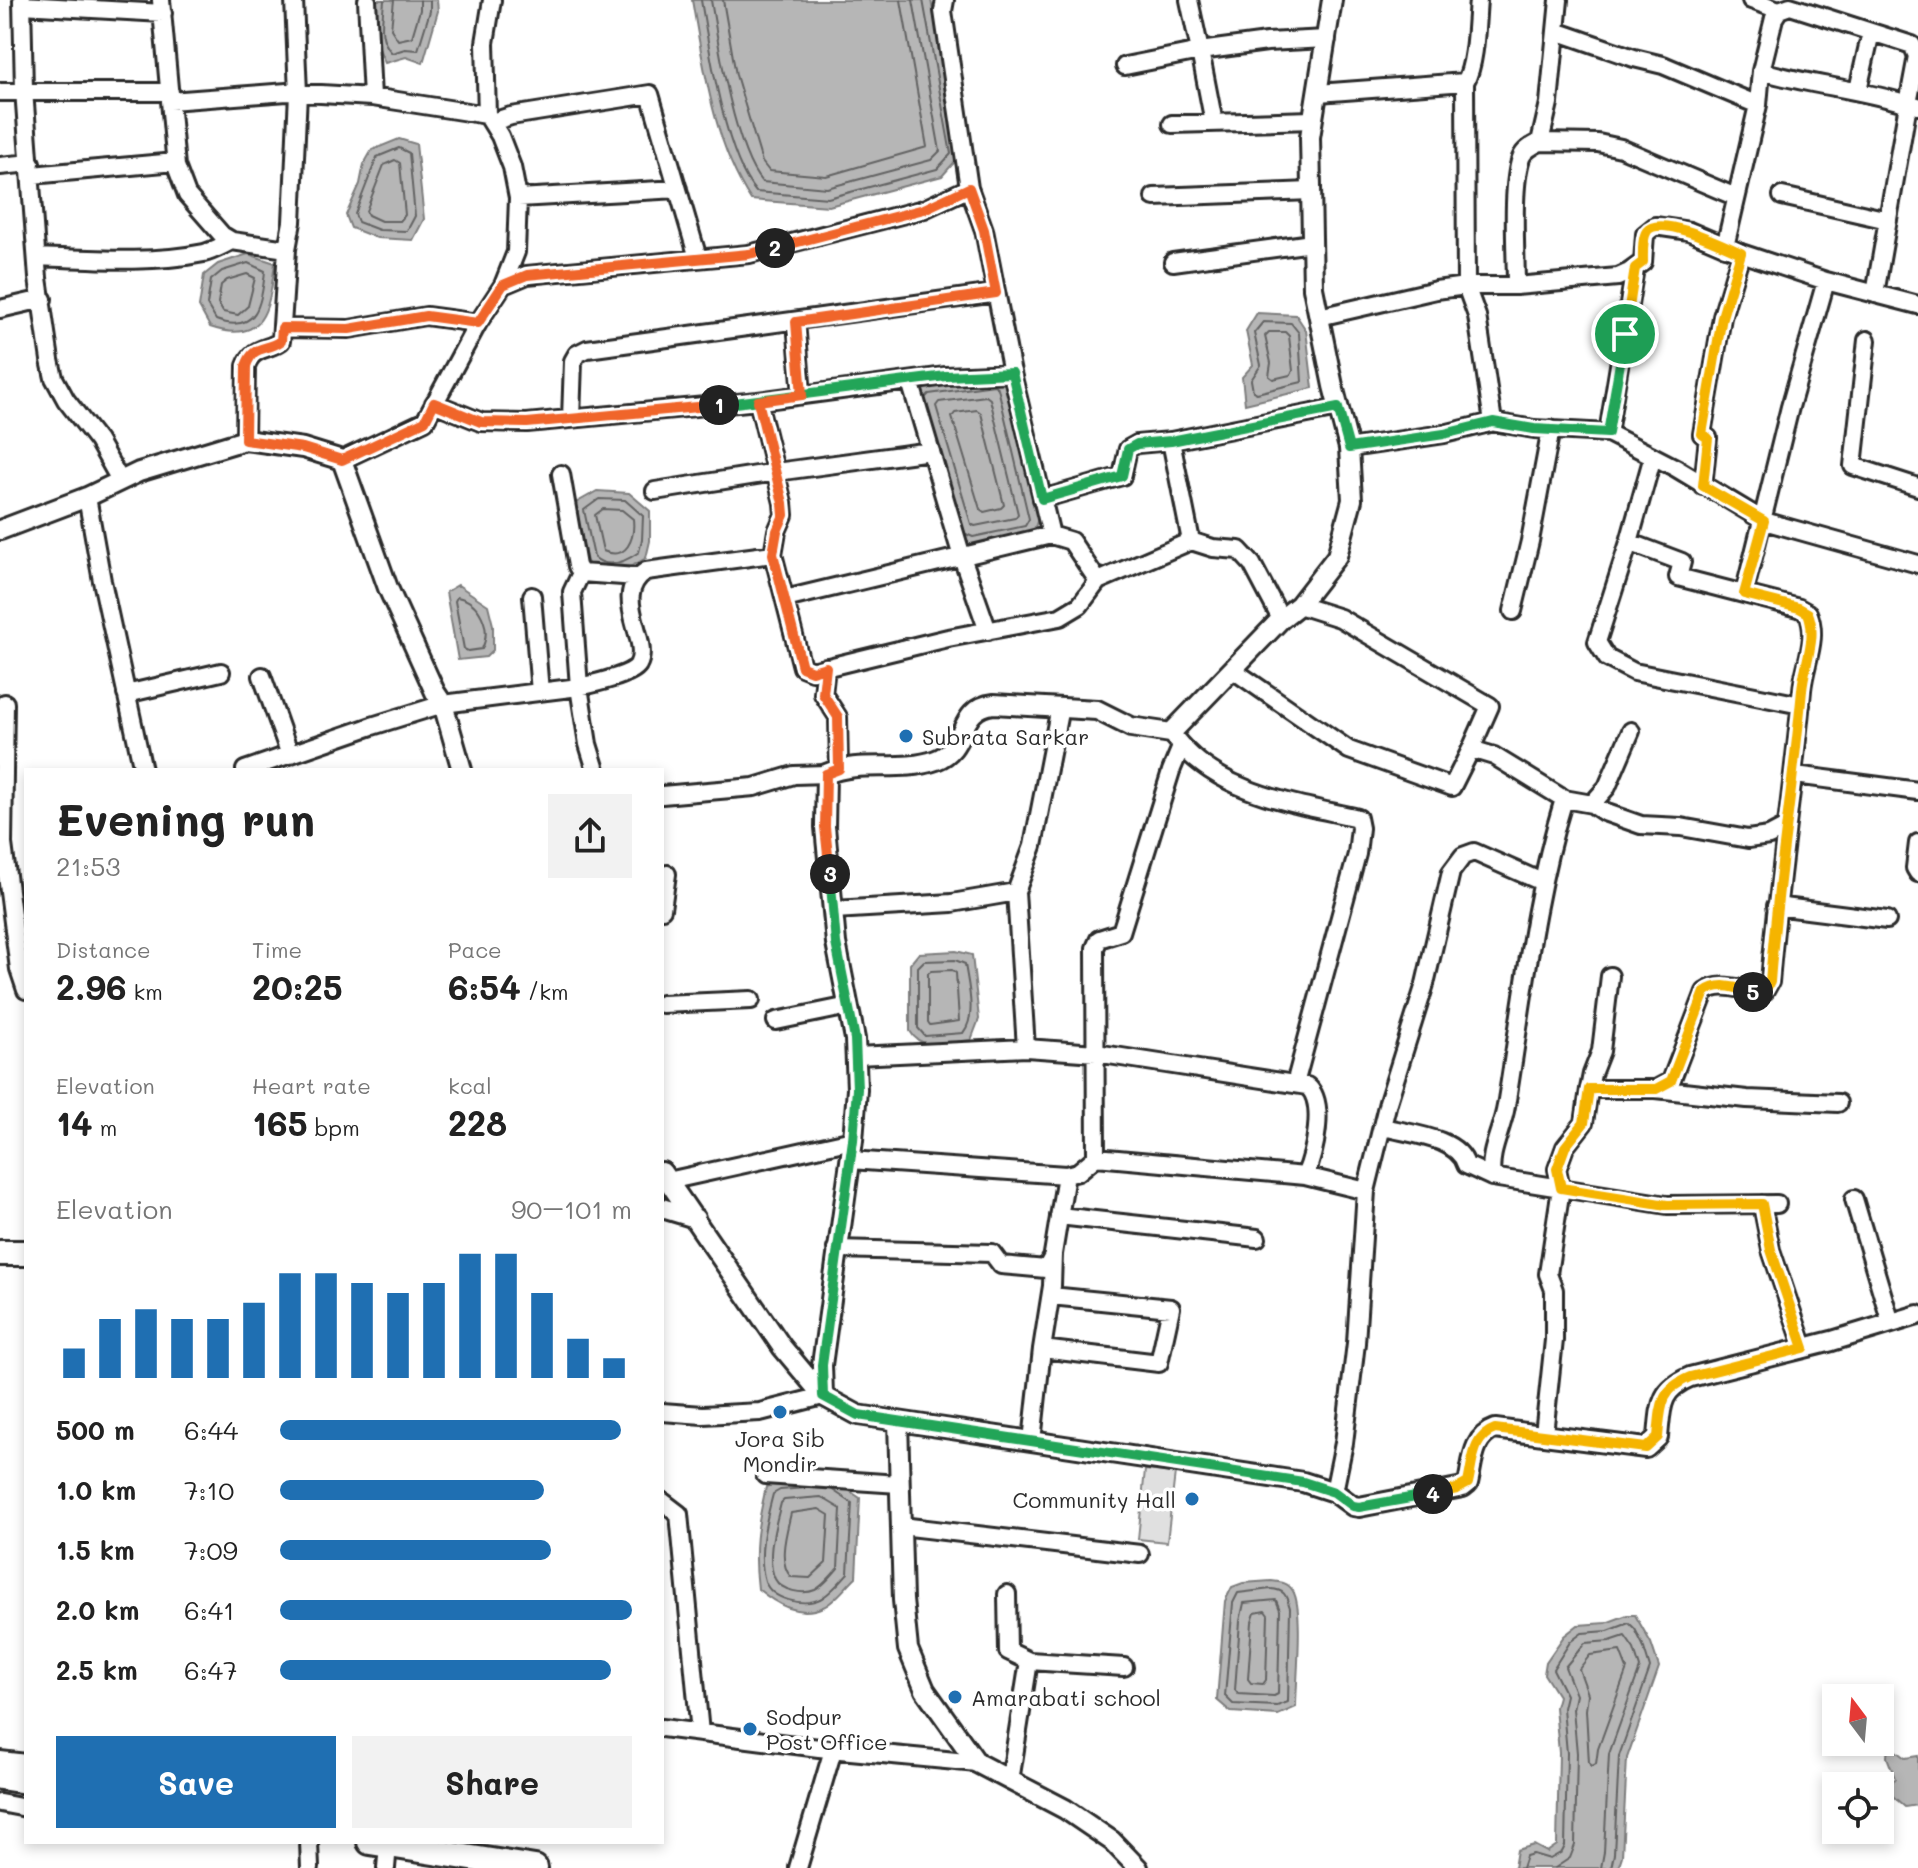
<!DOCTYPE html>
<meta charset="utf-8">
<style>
:root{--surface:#fff;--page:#f2f2f2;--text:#222;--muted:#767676;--accent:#1f6fb2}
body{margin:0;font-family:Mali,sans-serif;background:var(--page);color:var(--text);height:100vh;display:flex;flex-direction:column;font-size:30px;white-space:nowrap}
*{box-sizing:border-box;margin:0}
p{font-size:26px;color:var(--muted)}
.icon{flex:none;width:44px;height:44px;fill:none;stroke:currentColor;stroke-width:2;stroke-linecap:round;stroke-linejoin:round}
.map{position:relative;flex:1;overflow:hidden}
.panel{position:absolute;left:24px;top:768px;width:640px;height:1076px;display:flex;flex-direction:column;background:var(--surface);border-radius:0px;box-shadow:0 4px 12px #0003}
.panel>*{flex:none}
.needle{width:52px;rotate:344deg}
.buttons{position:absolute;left:1822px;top:1684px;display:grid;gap:16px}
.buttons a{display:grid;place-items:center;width:72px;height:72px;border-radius:0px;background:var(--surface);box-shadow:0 4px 12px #0003;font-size:40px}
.pin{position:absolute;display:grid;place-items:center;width:68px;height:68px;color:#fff;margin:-34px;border:4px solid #fff;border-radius:50%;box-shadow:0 2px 8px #0007}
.km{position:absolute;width:40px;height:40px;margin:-20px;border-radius:50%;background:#222;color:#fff;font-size:22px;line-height:40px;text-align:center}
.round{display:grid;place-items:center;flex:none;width:84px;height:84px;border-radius:0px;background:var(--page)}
.summary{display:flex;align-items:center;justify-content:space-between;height:136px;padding:0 32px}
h1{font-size:44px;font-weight:700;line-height:60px}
.metrics{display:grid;grid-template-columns:repeat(3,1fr);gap:12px;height:136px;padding:8px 32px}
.metrics div{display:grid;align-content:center}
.metrics b{font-size:34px;font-weight:700}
.metrics small{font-size:22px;font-weight:400}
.metrics p{font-size:22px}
.chart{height:224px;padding:16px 32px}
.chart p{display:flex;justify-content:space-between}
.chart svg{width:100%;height:144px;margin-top:8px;stroke:var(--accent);stroke-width:6}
.button{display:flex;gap:16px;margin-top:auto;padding:16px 32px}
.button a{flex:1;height:92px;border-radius:0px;background:var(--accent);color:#fff;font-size:32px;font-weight:700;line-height:92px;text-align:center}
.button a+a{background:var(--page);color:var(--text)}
ul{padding:0 32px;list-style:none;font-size:26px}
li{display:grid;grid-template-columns:128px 96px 1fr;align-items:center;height:60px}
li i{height:20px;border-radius:10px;background:var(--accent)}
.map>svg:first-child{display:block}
.green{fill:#e0e0e0;stroke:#868686;stroke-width:2}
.water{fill:#b6b6b6;stroke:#7e7e7e;stroke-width:2}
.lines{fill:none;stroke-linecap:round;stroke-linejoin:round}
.shore{stroke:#636363;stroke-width:2}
.minor-casing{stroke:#2b2b2b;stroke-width:22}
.tertiary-casing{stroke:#2b2b2b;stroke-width:24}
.primary-casing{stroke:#2b2b2b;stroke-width:30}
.minor{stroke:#fff;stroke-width:16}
.tertiary{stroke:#fff;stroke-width:18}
.primary{stroke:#fff;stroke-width:24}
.split-1-casing{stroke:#fff;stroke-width:16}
.split-2-casing{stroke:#fff;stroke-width:16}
.split-3-casing{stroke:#fff;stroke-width:16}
.split-4-casing{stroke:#fff;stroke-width:16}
.split-5-casing{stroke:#fff;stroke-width:16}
.split-6-casing{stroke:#fff;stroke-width:16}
.split-1{stroke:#22a559;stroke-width:10}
.split-2{stroke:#f0652b;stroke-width:10}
.split-3{stroke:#f0652b;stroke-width:10}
.split-4{stroke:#22a559;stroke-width:10}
.split-5{stroke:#f5b400;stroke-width:10}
.split-6{stroke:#f5b400;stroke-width:10}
.poi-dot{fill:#1f6fb2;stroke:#fff;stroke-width:3}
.labels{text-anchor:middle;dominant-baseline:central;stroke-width:7;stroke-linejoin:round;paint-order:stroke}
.poi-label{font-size:22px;fill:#2b2b2b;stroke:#fff;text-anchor:start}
</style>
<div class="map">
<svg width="1918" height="1868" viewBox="0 0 1918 1868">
<rect width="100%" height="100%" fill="#fff"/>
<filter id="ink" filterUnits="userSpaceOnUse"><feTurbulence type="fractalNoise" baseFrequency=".0125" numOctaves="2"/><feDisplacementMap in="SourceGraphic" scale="16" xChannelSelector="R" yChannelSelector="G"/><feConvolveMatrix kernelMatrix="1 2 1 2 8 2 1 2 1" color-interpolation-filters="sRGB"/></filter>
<g filter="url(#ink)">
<path class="green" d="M1145 1470 1175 1473 1167 1542 1138 1539Z"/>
<path class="water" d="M377 0H437L438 11 423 63 406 57 385 63 372 32Z
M692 0H931L960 156 942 176 829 206 751 200C713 142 704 67 692 0Z
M399 139 416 144 424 219 413 240 377 238 351 228 346 215 360 184 364 164 372 150Z
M248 254 275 263C269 307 266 346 210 327L199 307 204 275 218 264Z
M1257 313 1296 315 1306 330 1313 388 1245 404 1242 377 1253 365 1246 331Z
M996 377 1004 381 1038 519 1033 532 972 546 957 539 915 400 922 387Z
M597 491 629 493 650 511V541L646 558C628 569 604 581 587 562L574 504Z
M458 585 488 605 493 625V650L486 657 458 660 446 592Z
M956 951 972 955 979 1019 971 1040C951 1042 922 1053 910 1031V964L919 953Z
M778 1482 838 1483 860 1498 856 1577C847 1585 834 1603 823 1607 799 1618 776 1604 758 1589 753 1548 757 1527 766 1487Z
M1271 1581C1280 1582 1288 1582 1293 1591 1304 1610 1296 1682 1296 1707L1278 1715 1231 1712 1217 1700 1225 1601 1232 1587 1243 1583Z
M1627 1615H1635L1651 1643 1659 1667 1627 1758 1622 1856 1618 1868H1514L1517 1850 1534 1845 1547 1852 1557 1845 1559 1753 1555 1707 1558 1696 1544 1674 1546 1662 1564 1636 1578 1625 1606 1623Z
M1888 1745 1905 1758 1918 1756V1805L1905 1807 1886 1790 1895 1778 1887 1757Z"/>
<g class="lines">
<path class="shore" d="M384 0C383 20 377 37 392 53L405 49 418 50 430 11V0
M394 0 391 29 398 40 412 37 420 10V0
M701 0C709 48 725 157 756 192L828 198 937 169 951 154 923 0
M711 0C718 43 735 152 762 182L827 188 931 160 940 151 913 0
M723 0 736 75 762 162 769 171 826 176 927 147 901 0
M399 148 409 153 415 216 407 231 379 230 358 222 355 214 377 157Z
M395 160 400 163 405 215 400 221H381L368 215 366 211 384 165Z
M248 263 265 271C262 303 257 335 216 320L207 305 211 280 222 271Z
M247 274 255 278 248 306 238 315 223 312 218 303 221 285 227 280Z
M1263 322 1291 323 1299 333 1302 382 1257 393 1253 391 1251 380 1261 365 1254 333Z
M1269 332H1285L1289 336 1293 371 1290 375 1273 379 1269 376 1271 363 1265 336Z
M986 396 990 399 1018 514 1015 518 975 526 971 524 936 406 939 402Z
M925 398 929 394 994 385 998 388 1029 519 1025 526 973 537 966 534
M977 410 981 413 1004 505 1001 508 984 512 980 509 952 417 955 413Z
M599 499 625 500 643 516 642 540 639 552C625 562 608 570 594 557L584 510Z
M603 509 622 510 633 519C635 539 627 561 603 551L595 515Z
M457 597C480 601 492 628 482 649L468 651 464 649 455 601Z
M955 960 965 964C968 985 977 1016 963 1033L925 1036 918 1028V967L924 961Z
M952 970 956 973 959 1021 930 1025 928 1022V973L931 971Z
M807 1488 780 1490 773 1494C766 1521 757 1554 765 1581 771 1600 804 1607 820 1599 830 1594 841 1581 848 1573L852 1503 831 1489
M821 1497 841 1509 838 1568C833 1574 823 1586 815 1590 804 1595 781 1591 775 1579 765 1557 776 1524 781 1503L784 1500Z
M819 1509 829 1515 826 1563 810 1578 791 1577C777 1562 787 1531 791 1513Z
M1271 1589C1285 1590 1286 1595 1290 1608L1288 1702 1277 1706 1233 1704 1225 1696 1233 1603 1238 1593Z
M1276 1600 1280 1610 1278 1694 1274 1696 1238 1694 1235 1690 1240 1621 1244 1603Z
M1265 1611 1268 1615 1266 1680 1263 1684 1251 1683 1248 1679 1252 1622 1255 1613Z
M1620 1651 1627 1669 1598 1749 1596 1764 1592 1766 1589 1763 1586 1710 1588 1694 1579 1669 1590 1655Z
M1522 1868 1526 1856 1533 1854 1550 1859 1562 1852 1565 1846 1567 1753 1563 1708 1566 1695 1553 1669 1570 1642 1582 1633 1608 1631 1629 1623 1635 1629 1643 1645 1650 1668 1619 1756 1614 1854 1611 1868
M1555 1868 1570 1858 1575 1845 1577 1753 1573 1709 1576 1695 1565 1667 1585 1643 1610 1641 1625 1636 1634 1649 1640 1668 1609 1754 1604 1852 1601 1868"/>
<defs>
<path id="minor" d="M22 0 24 90 38 278 50 360 54 378 66 400 98 441 120 480
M161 0 170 99
M367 0 372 97
M492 0 485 43 487 115 500 136 512 167 518 198 516 252 503 285
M945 0 943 11 969 188 984 230 1012 373
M1189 0 1200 51 1267 42 1327 39
M1751 0 1779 10
M22 5 163 13
M1556 31 1634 58 1663 65 1758 105
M1125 66 1200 51 1214 123
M1761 71C1810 85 1859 89 1908 104L1875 294
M1465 82 1466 286 1477 316 1493 422
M1858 90 1871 32
M0 92H170
M1318 93 1465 82C1476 64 1476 22 1478 0
M492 122 511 116 650 94 698 258
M1172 124 1313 120
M1540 142 1598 143 1621 148 1736 197
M0 166 31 163
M32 175 175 162
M1782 196 1888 220
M1154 197 1311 191
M518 198 678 189
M1725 247 1758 105 1761 71 1774 18 1779 10 1790 6 1912 45 1917 56 1908 104 1918 106
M287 249 232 241 222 235 187 195 176 166 170 101 287 92 372 97 487 115
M37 257C91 259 150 264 204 253 213 251 223 245 232 241
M1173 262 1312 243
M1516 286C1516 252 1511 188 1521 158 1524 150 1532 146 1540 142L1549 103 1559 0
M0 309 43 299
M1319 317 1436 290 1466 286H1516L1618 277 1629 272 1643 262 1645 234 1655 226 1689 231 1741 253 1826 281 1918 305
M796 322 802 395
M282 328 349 329 426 316 478 323
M1867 340 1853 466 1918 487
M910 381 962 557 988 631
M434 403 481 422 527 423 758 401
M571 419 573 361 577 354 587 349 996 293
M1608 433 1635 268
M245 440 246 366C253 346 267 351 281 341L287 249 292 222 298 93 294 0
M1349 448 1444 434 1493 422 1534 429 1608 433 1676 468 1764 521 1918 564
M1653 456 1629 542 1597 642 1607 658 1634 672 1801 705
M342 460 425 421 478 323 503 285 527 275 749 254 924 209 969 188
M561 474 577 566 581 573 637 577
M1703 486 1708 438 1702 434 1722 317 1741 253
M655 491 776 472 931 451
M87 497 102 581 143 770
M1042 499 1122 476 1128 449 1137 444 1171 441
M1051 535 1071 541 1098 581
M1191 541 1213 548 1239 550 1252 564 1281 619
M1629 542 1682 562 1678 577 1744 594
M581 573 572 592 579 687C592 684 632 675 638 665 652 640 609 595 646 571L773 554
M532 596 540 692
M785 599 1051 535 1012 373 946 376 758 401 783 503 784 515 777 531 773 554 802 667 812 671 948 638 1060 617 1080 605 1098 581 1191 541 1171 441 1338 408
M1299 605 1340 618 1490 706 1471 749 1494 756 1564 799
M1513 611 1530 541 1551 429
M826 667 823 694 838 717 839 769
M1233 670 1349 750 1452 787 1471 749
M262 676 290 755
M126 694 221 672
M5 703 3 844 19 969 26 990
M1175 738C1219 794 1293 803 1358 818L1360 828 1357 854 1295 1084
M245 770 372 726 443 704 579 687 588 744 596 770
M1795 775 1918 791
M662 795 754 787 794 775 826 774
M1592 804 1607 787 1631 731
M1918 843 1915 868 1918 873
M1016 892 1026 1048
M1776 906 1887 920
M662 909 667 874
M834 910 952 903 1016 892 1033 846 1060 707
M662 1004 751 1000
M776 1021 849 1006
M856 1056 1026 1048 1096 1053 1307 1086C1327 1102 1314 1155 1305 1176L1366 1191
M1589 1089 1592 1074 1601 1051 1610 976
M1656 1089 1747 1099 1838 1103
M1384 1127C1409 1134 1458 1137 1466 1165L1492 1177
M1096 1157 1305 1176
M850 1160 1066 1175
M668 1181 853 1140
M1854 1199 1891 1323
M1762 1204 1771 1250 1804 1348
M1777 1204 1667 1205 1561 1188 1557 1169 1565 1147 1584 1123 1589 1089H1656L1671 1081 1705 992C1723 979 1745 993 1765 991L1770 982C1778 884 1793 788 1802 690 1804 665 1819 638 1808 613L1799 608 1744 594 1790 407 1826 281
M1059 1216 1257 1238
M836 1249 992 1253 1001 1265 1046 1269 1053 1256
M1042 1349 1159 1363 1171 1308 1051 1296
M662 1412 703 1415 760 1412 823 1396
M1544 1434 1554 1340V1290L1548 1274 1561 1188 1492 1177C1488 1152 1502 1131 1506 1106 1523 1003 1533 899 1564 799L1592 804 1604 812 1641 825 1681 827 1748 839 1769 836 1786 827
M1032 1441 1042 1349 1052 1286 1053 1254 1066 1175 1078 1172 1096 1157 1095 948 1099 939 1121 932 1171 771 1181 747
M765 1475 899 1484
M1334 1492 1344 1443 1356 1343 1366 1191 1388 1102 1425 984 1451 872 1463 856 1474 852 1542 882
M662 1501 679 1514 700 1733
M901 1526 1140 1554
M1007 1594 1008 1651 1029 1661 1010 1781
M1029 1661 1124 1667
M662 1728 819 1748 977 1763
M0 1760 26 1763
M0 1803 26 1808
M309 1842 310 1868
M386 1868 388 1845
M798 1868 833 1750"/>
<path id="tertiary" d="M0 530 87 497 139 472 245 440 303 448 342 460 388 588 435 692 443 704 462 770
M662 1172 782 1347 823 1396 858 1415 898 1421 903 1600 908 1649 925 1690 977 1763 1065 1809 1112 1841 1138 1868
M662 1208 695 1218
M823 1396 822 1365 853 1140 857 1089 855 1039 836 943 825 827 826 774C860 759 901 773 936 760 969 748 956 708 994 704L1097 710 1131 727 1171 733 1281 619 1299 605 1337 556 1352 500 1349 448 1333 386 1313 288 1310 137 1332 0
M898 1421 1303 1482 1334 1492 1353 1506 1359 1507 1463 1487 1468 1483C1473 1462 1472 1437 1495 1429L1646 1448 1658 1437C1661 1407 1659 1390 1690 1377L1832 1341 1918 1315"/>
<path id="primary" d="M0 1253H26
M0 1777 26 1781
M370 1842 535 1868"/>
</defs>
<use href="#minor" class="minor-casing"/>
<use href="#tertiary" class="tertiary-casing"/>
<use href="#primary" class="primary-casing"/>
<use href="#minor" class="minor"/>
<use href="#tertiary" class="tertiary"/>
<use href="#primary" class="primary"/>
</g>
</g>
<g class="lines" filter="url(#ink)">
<defs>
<path id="split-1" d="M719 405 946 376 1012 373 1042 499 1122 476 1128 449 1137 444 1171 441 1338 408 1349 448 1444 434 1493 422 1534 429 1608 433 1625 334"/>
<path id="split-2" d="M719 405 527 423 481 422 434 403 425 421 342 460 303 448 245 440 246 366C254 343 266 352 281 341L282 328 349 329 426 316 478 323 503 285 527 275 749 254 775 248"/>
<path id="split-3" d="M775 248 924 209 969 188 984 230 996 293 796 322 802 395 758 401 783 503 784 515 777 531 773 554 802 667 812 671 826 667 823 694 838 717 839 769 826 774 825 827 830 874"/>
<path id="split-4" d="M830 874 836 943 855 1039 857 1089 853 1140 822 1365 823 1396 858 1415 1303 1482 1334 1492 1353 1506 1359 1507 1433 1494"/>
<path id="split-5" d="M1433 1494 1457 1489 1468 1483C1473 1462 1472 1437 1495 1429L1646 1448 1658 1437C1661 1407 1659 1390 1690 1377L1804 1348 1771 1250 1762 1204 1667 1205 1561 1188 1557 1169 1565 1147 1584 1123 1589 1089H1656L1671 1081 1705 992C1719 981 1737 988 1753 992"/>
<path id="split-6" d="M1625 334 1635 268 1643 262C1643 253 1642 238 1647 231 1660 214 1725 246 1741 253L1722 317 1702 434 1708 438 1703 486 1764 521 1744 594 1799 608 1808 613C1818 638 1804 664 1802 690 1793 788 1777 884 1770 982L1765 991 1753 992"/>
</defs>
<use href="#split-1" class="split-1-casing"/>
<use href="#split-2" class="split-2-casing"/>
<use href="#split-3" class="split-3-casing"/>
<use href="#split-4" class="split-4-casing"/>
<use href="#split-5" class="split-5-casing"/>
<use href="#split-6" class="split-6-casing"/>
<use href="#split-1" class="split-1"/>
<use href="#split-2" class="split-2"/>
<use href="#split-3" class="split-3"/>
<use href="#split-4" class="split-4"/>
<use href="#split-5" class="split-5"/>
<use href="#split-6" class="split-6"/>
</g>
<g class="poi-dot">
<circle cx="906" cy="736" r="8"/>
<circle cx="780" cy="1412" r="8"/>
<circle cx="1192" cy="1499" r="8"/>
<circle cx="955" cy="1697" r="8"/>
<circle cx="750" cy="1729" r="8"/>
</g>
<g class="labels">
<g class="poi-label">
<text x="922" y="736">Subrata Sarkar</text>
<text x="780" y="1438" text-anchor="middle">Jora Sib<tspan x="780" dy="25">Mondir</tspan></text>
<text x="1176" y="1499" text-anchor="end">Community Hall</text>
<text x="971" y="1697">Amarabati school</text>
<text x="766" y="1716">Sodpur<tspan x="766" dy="25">Post Office</tspan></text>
</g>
</g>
</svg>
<div class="buttons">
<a><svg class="needle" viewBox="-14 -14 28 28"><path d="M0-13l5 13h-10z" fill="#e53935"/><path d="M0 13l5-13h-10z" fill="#767676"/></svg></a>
<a><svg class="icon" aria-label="locate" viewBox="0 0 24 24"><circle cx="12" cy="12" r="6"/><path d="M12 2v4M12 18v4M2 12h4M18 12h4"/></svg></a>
</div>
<div class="pin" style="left:1625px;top:334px;background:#1e9e55"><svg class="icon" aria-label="arrive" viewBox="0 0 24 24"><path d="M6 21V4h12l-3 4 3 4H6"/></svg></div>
<b class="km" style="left:719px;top:405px">1</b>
<b class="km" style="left:775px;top:248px">2</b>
<b class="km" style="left:830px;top:874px">3</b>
<b class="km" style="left:1433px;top:1494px">4</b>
<b class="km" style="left:1753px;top:992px">5</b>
<section class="panel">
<div class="summary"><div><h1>Evening run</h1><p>21:53</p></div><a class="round"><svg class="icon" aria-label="share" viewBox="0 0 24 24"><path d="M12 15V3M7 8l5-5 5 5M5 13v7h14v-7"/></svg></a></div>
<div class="metrics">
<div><p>Distance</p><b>2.96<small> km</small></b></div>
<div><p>Time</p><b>20:25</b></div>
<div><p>Pace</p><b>6:54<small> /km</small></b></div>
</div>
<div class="metrics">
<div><p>Elevation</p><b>14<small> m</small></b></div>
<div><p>Heart rate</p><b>165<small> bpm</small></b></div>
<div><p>kcal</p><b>228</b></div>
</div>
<div class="chart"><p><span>Elevation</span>90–101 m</p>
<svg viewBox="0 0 160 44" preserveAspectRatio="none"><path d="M5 44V35M15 44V26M25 44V23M35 44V26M45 44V26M55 44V21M65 44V12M75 44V12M85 44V15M95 44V18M105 44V15M115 44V6M125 44V6M135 44V18M145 44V32M155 44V38"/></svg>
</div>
<ul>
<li><b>500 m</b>6:44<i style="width:97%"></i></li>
<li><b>1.0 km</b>7:10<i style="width:75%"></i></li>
<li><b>1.5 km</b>7:09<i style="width:77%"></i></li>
<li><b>2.0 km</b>6:41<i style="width:100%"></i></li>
<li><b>2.5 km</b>6:47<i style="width:94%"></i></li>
</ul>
<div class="button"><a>Save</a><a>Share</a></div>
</section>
</div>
